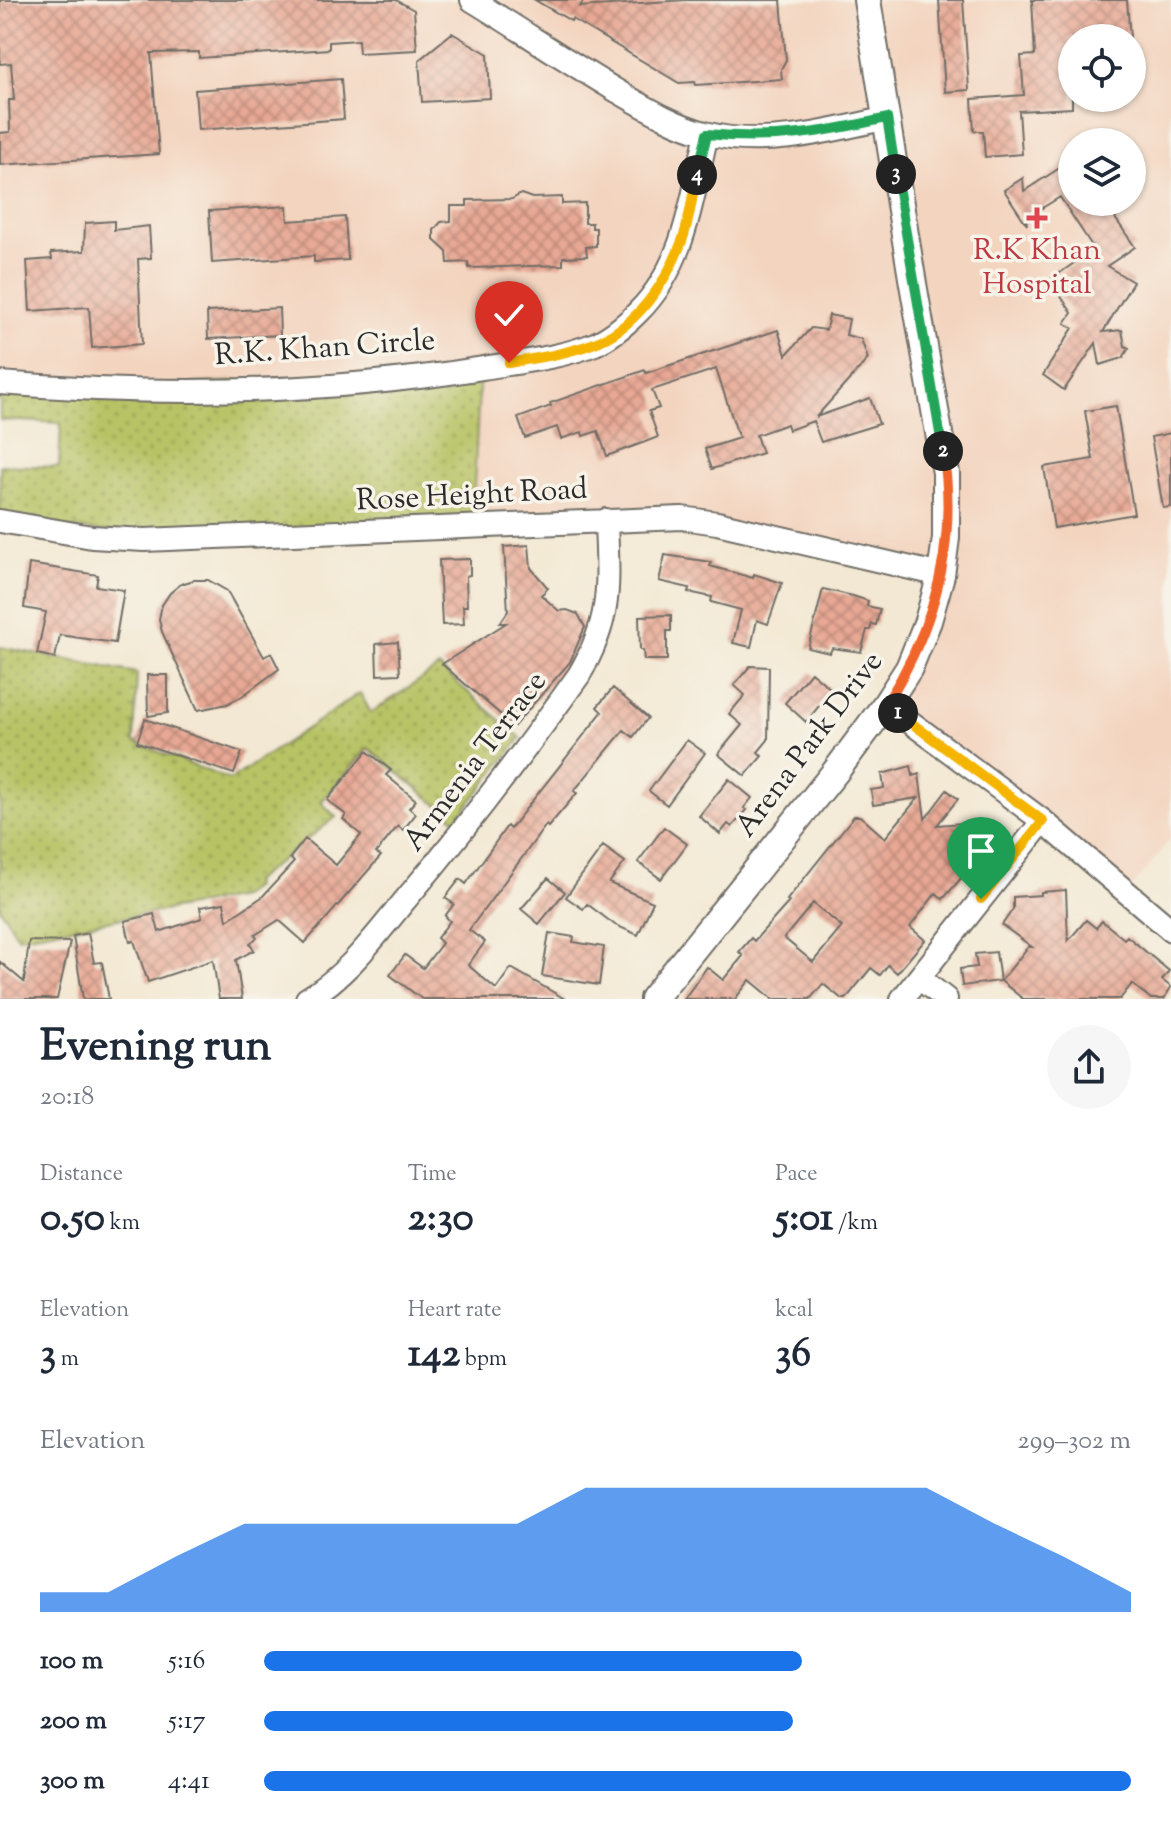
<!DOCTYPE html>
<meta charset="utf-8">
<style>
:root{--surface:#fff;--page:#f6f6f7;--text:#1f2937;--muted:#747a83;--accent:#1a73e8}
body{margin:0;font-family:"Sorts Mill Goudy",serif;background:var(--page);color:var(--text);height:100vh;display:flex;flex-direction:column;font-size:30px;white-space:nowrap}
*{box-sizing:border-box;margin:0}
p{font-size:26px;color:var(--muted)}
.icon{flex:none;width:44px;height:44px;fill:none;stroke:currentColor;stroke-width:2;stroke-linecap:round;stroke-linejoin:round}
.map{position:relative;height:999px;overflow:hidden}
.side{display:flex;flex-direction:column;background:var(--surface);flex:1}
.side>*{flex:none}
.buttons{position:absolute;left:1058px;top:24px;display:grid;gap:16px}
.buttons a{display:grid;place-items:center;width:88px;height:88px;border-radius:50%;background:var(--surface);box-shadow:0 2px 6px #0004;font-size:40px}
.pin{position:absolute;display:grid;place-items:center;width:68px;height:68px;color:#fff;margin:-82px -34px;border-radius:50% 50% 50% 0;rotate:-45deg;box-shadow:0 0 8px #0007}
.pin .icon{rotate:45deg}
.km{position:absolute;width:40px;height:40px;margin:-20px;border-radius:50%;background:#222;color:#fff;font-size:22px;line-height:40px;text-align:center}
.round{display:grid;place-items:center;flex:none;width:84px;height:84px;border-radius:42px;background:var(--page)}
.headline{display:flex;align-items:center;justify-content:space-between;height:136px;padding:0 40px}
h1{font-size:44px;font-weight:800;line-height:60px}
.stats{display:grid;grid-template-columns:repeat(3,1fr);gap:12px;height:136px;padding:8px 40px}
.stats div{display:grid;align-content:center}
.stats b{font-size:40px;font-weight:800}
.stats small{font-size:22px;font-weight:400}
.stats p{font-size:22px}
.chart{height:224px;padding:16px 40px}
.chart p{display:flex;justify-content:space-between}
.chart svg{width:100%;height:144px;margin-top:8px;fill:var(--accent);opacity:.7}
ul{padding:0 40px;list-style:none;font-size:26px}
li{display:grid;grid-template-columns:128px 96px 1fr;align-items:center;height:60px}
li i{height:20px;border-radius:10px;background:var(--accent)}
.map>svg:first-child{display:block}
.built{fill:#f3d4bf;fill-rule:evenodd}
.grass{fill:url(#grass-dots);stroke:#717748;stroke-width:2}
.building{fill:url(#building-cross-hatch);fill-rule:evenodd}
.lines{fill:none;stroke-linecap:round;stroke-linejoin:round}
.minor-casing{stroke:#716d66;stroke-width:26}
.tertiary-casing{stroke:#716d66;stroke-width:30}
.minor{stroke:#fff;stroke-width:22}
.tertiary{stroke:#fff;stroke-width:26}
.split-1-casing{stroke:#fff;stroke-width:16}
.split-2-casing{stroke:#fff;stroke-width:16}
.split-3-casing{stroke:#fff;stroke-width:16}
.split-4-casing{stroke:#fff;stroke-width:16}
.split-5-casing{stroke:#fff;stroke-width:16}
.split-1{stroke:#f5b400;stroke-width:10}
.split-2{stroke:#f0652b;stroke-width:10}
.split-3{stroke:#22a559;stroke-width:10}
.split-4{stroke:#22a559;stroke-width:10}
.split-5{stroke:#f5b400;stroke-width:10}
.health-dot{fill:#e0444e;stroke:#f7f3e8;stroke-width:3}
.labels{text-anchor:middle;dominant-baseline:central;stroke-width:7;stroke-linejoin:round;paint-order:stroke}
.health-label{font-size:30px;fill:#be3a42;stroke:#f7f3e8}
.street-label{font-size:30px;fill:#2b2b2b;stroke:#f7f3e8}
</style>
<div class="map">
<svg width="1171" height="999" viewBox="0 0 1171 999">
<defs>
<pattern id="grass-dots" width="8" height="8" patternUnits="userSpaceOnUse" patternTransform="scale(2)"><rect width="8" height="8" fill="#b7c365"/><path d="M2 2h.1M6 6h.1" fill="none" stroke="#959f53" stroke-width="1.8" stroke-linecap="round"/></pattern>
<pattern id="building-cross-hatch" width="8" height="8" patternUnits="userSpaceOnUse" patternTransform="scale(2)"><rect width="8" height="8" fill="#e8a894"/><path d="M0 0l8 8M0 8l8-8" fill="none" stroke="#bc8979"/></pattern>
</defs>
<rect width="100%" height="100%" fill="#f7f3e8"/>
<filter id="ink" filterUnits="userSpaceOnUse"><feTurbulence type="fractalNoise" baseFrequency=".0125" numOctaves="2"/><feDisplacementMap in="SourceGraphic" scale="16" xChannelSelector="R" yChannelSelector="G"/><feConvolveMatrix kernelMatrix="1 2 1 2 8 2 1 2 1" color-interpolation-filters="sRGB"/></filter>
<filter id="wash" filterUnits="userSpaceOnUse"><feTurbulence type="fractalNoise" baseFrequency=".006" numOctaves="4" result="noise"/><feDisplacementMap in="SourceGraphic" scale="32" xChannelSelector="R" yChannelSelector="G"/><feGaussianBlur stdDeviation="1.8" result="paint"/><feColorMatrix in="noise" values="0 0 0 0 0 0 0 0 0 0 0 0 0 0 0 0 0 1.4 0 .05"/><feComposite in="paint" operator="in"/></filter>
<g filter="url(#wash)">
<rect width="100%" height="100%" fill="#f3e8d3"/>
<path class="built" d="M0 0H1171V838L1129 891 886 704 940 576 717 524 472 527 480 369 338 383 0 382ZM1072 38H1132V98H1072ZM1072 142H1132V202H1072Z"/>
<path class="grass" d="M480 369 472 527 200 540 0 522V465L59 467 61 423 0 420V382L107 388Z
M0 647 137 673 134 742 230 780 360 693 371 713 439 667 521 738 456 820 368 748 321 802 336 817 253 882 254 887 240 897 18 937 0 908Z"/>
<g id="blocks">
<path class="building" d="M0 0H396L414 10 417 50 359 53 358 40 329 42V49L199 58V52L151 53 159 154 0 165V133L10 132 9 100H14L11 63 0 64Z
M535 0H584L580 7 686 0H781L786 60 781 69 782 79 696 85 695 82 679 83 572 19 571 21Z
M939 0H963L969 90 945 92Z
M1032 0H1127L1130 38H1072V108L1019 111 1022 154 985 157 983 131H974L972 99 1024 95 1021 56 1035 55Z
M452 33 488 54 490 98 422 102 419 60Z
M341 79 344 119 198 130 195 90Z
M1072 160V202H1104L1135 247 1107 266 1133 282 1103 332 1122 330 1125 346 1129 348 1123 358 1100 365 1096 343 1064 390 1043 375 1073 328 1065 323 1072 313 1050 280 1094 249 1060 197 1026 218 1027 225 1004 190 1023 178 1024 191Z
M521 194 532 198 562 197V204L585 203V223H592V228H596V246L586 247 587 256 563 257V265L469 268 468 262 448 263 447 252 434 240V230L441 222 451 221V206H467V200L512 199Z
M287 206 288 221 345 217 348 260 314 262V256L212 263 209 211Z
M114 221V230L149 226 151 258 138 259 142 344 92 348 89 307 30 311 27 261 52 259 51 253 84 251 85 223Z
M279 308 280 335 208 339 207 312Z
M829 315 849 319 846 335 861 339 868 359 816 417 870 398 879 424 821 442 813 421 789 430 787 424 756 435 762 453 712 469 705 449 739 438 716 369 652 390 659 408 649 411 658 437 645 442 607 456 598 431 583 436 582 432 561 439 557 427 525 438 518 418 551 406 550 403 645 370 646 373 778 330 786 355 811 328 826 330Z
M1116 406 1134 514 1054 528 1044 467 1093 459 1085 411Z
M1171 433V507L1163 508 1151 437Z
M529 545 531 568 548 588 541 595 559 611 567 610 578 614 585 627 570 662 514 726 442 664 506 623H500L508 611 504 547Z
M665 555 711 562 710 566 753 578 754 574 782 583 768 624 757 620 751 647 733 643 741 610 711 602 712 597 688 592 689 588 659 581Z
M470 559V575L466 576 467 606H463L464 624 442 625 439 560Z
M29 564 98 575 96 586 124 590 115 643 60 635 55 658 37 654 46 612 24 608Z
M194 580H208L227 591 264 657 271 653 279 669 241 697 227 704 198 710 162 632 159 619 162 605 170 593 181 584Z
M823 589 853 596 868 601 867 606 880 609 876 625 872 624 870 630H867L861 652 832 648 830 653 808 648Z
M671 615V631H667V660H644L643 650H640L639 616Z
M398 642 400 674 377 675 376 644Z
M750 666 769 667 768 740 758 752 762 756 745 776 718 754 742 725 729 714 745 695 734 685Z
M811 672 832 690 806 722 785 703Z
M147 675H168V713L148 716Z
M613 688 648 718 633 737 624 730 574 791 577 793 565 807 548 827 546 825 469 930 485 942 468 965 496 989 511 968 565 999H422L390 975 405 955 423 968 442 943 437 938 450 921 445 916 454 904 445 898 460 879 466 884 507 826 510 829 602 712 597 707Z
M145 719 242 752 234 774 137 742Z
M687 740 705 753 667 805 649 791Z
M367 751 391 770 386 775 416 800 409 808 416 814 403 830 398 826 376 853 381 856 305 943 279 920 255 935 257 938 250 943 254 950 236 960 242 999H219L213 960 148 982 134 941 130 942 125 921 154 914 159 932 202 918 200 907 224 903 227 920 262 897 294 862 290 858 305 839 336 865 361 835 343 819 346 815 327 800Z
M911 766 913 776 919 774 925 819 947 790 958 799 937 825 974 822 976 849 966 850 968 870 957 883 943 899 936 893 910 927 925 940 897 973 888 965 880 975 871 968 846 999H842L823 984 810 999H773L750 980 735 999H684L707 967 723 980 743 956 739 952 751 938 754 941 789 902 787 900 854 816H860L885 838 918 798 873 805 871 790 884 788 882 774ZM813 903 842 927 813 962 784 938Z
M729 779 752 798 744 808 747 810 732 827 728 824 720 834 699 816Z
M664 827 687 844 661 879 638 862Z
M603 846 625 862 609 883 653 902 638 935 615 925 587 904 583 909 566 897Z
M548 878 565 892 539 924 521 909Z
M1066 890 1068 941 1086 920 1096 928 1102 921 1124 939 1127 936 1169 971 1162 980 1171 987 1164 999H1151L1132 984 1120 999H1023L1001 981 1028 947H1032L1002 925 1013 909V897L1041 895V892Z
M88 933 94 963 102 962 109 999H83L73 936Z
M549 933 574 937 573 942 604 947 599 985 542 976Z
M29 941 70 942 57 999H0V962L24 982Z
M996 952 1000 981 962 986 960 969 977 967 975 954Z"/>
</g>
</g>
<g filter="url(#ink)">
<use href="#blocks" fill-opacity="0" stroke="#716d66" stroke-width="2"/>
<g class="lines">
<defs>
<path id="minor" d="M472 0C521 30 568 62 617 91 645 107 674 125 705 133 763 149 830 131 887 118
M0 383C159 396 325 394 483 368 519 362 560 358 595 344 611 337 626 324 638 312 686 265 692 195 707 134
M0 521 92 537 144 540 682 518 717 523 941 575
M886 704 1043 821 1171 930
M919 978 946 999
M307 999C348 975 376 935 406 899 467 827 524 752 579 675 613 616 608 585 606 520
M902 999 1043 821"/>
<path id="tertiary" d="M653 999 836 771 886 704 909 668 928 621 941 575 946 538V473L912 278 867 0"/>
</defs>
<use href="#minor" class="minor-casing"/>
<use href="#tertiary" class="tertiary-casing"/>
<use href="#minor" class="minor"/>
<use href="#tertiary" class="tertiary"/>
</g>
</g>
<g class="lines" filter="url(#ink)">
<defs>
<path id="split-1" d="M898 713 1043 821 981 899"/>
<path id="split-2" d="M898 713 886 704C935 627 958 542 943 451"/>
<path id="split-3" d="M896 174 943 451"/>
<path id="split-4" d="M697 175 707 134C773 141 822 133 887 118L896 174"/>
<path id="split-5" d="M509 363C537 358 565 354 592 344 635 329 667 282 682 241 690 220 692 196 697 175"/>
</defs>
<use href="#split-1" class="split-1-casing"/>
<use href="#split-2" class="split-2-casing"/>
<use href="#split-3" class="split-3-casing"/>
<use href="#split-4" class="split-4-casing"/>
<use href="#split-5" class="split-5-casing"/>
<use href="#split-1" class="split-1"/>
<use href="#split-2" class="split-2"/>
<use href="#split-3" class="split-3"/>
<use href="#split-4" class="split-4"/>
<use href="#split-5" class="split-5"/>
</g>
<path class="health-dot" d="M1033 206h8v8h8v8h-8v8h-8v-8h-8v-8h8z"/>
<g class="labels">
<g class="health-label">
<text x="1037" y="251">R.K Khan<tspan x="1037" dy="34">Hospital</tspan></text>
</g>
<g class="street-label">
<text transform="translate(325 349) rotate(-4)">R.K. Khan Circle</text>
<text transform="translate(472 496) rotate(-3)">Rose Height Road</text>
<text transform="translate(810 745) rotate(-53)">Arena Park Drive</text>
<text transform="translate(476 762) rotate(-53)">Armenia Terrace</text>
</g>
</g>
</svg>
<div class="buttons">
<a><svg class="icon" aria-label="locate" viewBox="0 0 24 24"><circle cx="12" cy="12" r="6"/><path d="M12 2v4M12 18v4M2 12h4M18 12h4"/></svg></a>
<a><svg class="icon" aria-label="layers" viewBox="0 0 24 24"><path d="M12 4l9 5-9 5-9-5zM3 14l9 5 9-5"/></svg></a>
</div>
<div class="pin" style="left:981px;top:899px;background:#1e9e55"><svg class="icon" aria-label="arrive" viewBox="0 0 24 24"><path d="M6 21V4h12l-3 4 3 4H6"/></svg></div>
<div class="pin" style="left:509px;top:363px;background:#d93025"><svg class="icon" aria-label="check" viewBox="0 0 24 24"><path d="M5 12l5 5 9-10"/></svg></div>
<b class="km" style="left:898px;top:713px">1</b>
<b class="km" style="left:943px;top:451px">2</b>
<b class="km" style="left:896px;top:174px">3</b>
<b class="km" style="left:697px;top:175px">4</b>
</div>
<section class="side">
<div class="headline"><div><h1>Evening run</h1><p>20:18</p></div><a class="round"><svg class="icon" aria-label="share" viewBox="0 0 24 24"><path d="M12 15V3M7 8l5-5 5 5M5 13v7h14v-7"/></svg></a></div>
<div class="stats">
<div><p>Distance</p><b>0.50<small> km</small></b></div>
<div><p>Time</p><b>2:30</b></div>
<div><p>Pace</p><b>5:01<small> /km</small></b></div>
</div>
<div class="stats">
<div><p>Elevation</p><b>3<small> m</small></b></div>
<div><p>Heart rate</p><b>142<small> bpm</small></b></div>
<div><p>kcal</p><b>36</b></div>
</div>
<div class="chart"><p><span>Elevation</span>299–302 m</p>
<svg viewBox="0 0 160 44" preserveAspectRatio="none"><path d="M0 44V38L10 38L20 27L30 17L40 17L50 17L60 17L70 17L80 6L90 6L100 6L110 6L120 6L130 6L140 17L150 27L160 38V44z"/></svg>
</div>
<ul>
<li><b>100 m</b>5:16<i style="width:62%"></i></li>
<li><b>200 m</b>5:17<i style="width:61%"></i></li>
<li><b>300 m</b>4:41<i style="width:100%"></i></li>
</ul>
</section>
